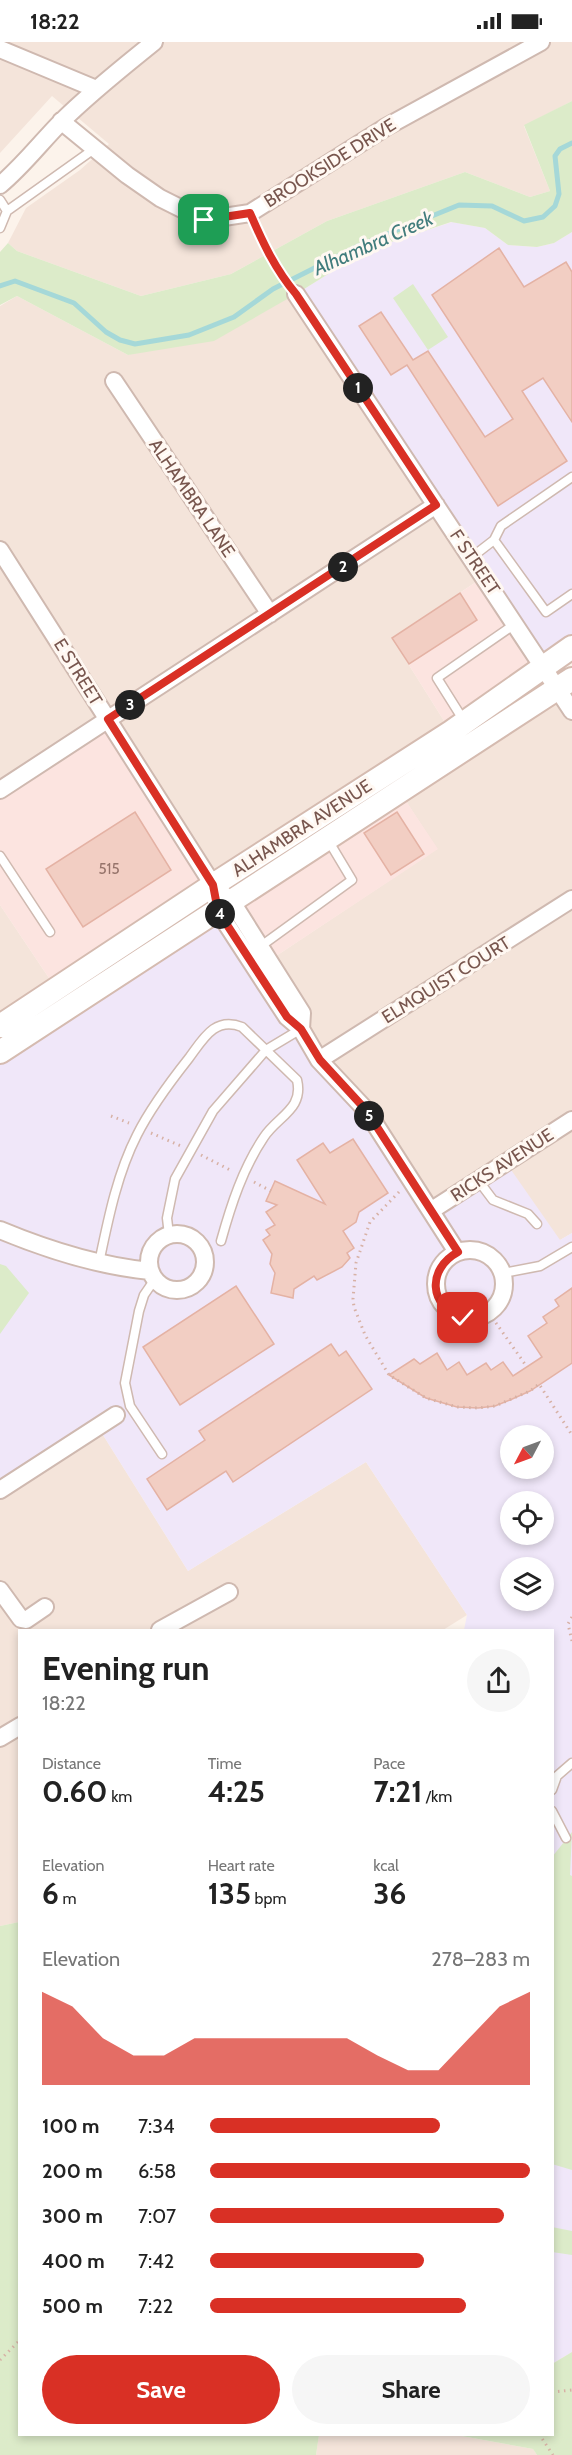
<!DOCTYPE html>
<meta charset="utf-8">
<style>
:root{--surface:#fff;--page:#f6f6f6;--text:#222;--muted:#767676;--accent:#d93025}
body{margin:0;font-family:Cabin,sans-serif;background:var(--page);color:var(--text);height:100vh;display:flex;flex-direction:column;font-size:22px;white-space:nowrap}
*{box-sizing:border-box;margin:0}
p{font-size:20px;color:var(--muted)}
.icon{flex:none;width:33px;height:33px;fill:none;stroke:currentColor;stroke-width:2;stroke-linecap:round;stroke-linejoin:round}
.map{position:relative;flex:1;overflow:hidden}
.sheet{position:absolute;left:18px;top:1587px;width:536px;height:807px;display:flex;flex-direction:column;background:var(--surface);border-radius:0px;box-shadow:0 3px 9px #0003}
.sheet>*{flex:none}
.needle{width:39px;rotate:229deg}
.tools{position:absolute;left:500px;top:1383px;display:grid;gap:12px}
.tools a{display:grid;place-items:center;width:54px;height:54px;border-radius:50%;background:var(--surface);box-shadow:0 3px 9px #0003;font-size:30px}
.pin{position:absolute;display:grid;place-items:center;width:51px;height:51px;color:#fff;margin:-26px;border-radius:12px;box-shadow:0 3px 9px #0006}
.km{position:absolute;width:30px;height:30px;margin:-15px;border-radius:50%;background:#222;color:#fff;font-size:16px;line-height:30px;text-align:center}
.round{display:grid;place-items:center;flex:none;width:63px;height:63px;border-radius:32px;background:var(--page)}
.overview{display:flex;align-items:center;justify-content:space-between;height:102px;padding:0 24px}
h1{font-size:33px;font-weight:700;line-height:45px}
.metrics{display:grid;grid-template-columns:repeat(3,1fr);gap:9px;height:102px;padding:6px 24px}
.metrics div{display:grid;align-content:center}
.metrics b{font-size:30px;font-weight:700}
.metrics small{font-size:16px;font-weight:400}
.metrics p{font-size:16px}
.chart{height:168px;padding:12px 24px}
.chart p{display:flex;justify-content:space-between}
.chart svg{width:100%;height:108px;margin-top:6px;fill:var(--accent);opacity:.7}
.action{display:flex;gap:12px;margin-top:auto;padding:12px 24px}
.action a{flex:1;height:69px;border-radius:36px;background:var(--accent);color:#fff;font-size:24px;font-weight:700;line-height:69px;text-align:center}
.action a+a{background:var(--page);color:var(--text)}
ul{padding:0 24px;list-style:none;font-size:20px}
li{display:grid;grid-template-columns:96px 72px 1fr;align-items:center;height:45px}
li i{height:15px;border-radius:8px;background:var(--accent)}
.status{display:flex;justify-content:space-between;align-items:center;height:42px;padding:0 30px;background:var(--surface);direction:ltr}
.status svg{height:16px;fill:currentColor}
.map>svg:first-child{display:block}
.residential{fill:#f4e4da}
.commercial{fill:#fce4e0}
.education{fill:#f0e7f9;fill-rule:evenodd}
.green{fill:#dcebc9}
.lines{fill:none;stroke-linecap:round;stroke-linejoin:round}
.stream{stroke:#a5d8d8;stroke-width:5}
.building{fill:#f2cec3;stroke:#e4b2a4;stroke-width:1.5}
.lane-casing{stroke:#cfb9b0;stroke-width:11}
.street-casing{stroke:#cfb9b0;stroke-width:20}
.secondary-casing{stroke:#d5bbb0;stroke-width:26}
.path{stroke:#d7b1a5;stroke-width:3;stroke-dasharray:1.5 4.5;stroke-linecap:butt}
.lane{stroke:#fff;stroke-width:8}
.street{stroke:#fff;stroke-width:16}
.secondary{stroke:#fff;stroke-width:22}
.route-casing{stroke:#fff;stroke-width:12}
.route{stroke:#d93025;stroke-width:8}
.labels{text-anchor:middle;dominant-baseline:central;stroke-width:6;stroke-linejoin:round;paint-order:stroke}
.number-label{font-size:15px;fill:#96746b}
.street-label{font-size:18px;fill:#78564e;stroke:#fff8f2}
.water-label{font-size:20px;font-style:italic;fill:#417c7c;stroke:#fff8f2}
</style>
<div class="status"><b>18:22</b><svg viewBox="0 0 49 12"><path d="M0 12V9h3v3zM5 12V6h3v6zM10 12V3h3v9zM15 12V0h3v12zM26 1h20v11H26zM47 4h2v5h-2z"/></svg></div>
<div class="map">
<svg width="572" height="2413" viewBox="0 0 572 2413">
<rect width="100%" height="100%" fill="#fcf3eb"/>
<path class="residential" d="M0 0H572V59L524 84 550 149 530 155 465 130 327 179 231 232 141 254 17 209 8 201 26 166 80 128 109 102 52 54 0 111Z
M296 252 485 534 392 596 451 690 213 843 0 748V264L17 254 128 313Z
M558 646 572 669V1191L560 1198 432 1168 319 1018 270 918 437 807 400 750Z
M0 863 57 948 0 984Z
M98 1385 188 1529 366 1420 467 1573 443 1588H20L19 1880 0 1884V1448Z
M319 2392 456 2393 533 2407 537 2413H316Z"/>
<path class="commercial" d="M485 534 542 625 451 690 392 596Z
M108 677 213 843 57 948 0 863V748Z
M400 750 438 807 270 918 232 860Z"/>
<path class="education" d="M452 180 485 186 508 203 537 205 554 201 572 190V605L542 625 296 252 367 208Z
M218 869 431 1168 507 1122 560 1198 572 1191V2310L552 2322V1588H464L467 1573 366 1420 188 1529 98 1385 0 1448V1010ZM510 1394H543V1426H510ZM510 1460H543V1492H510ZM510 1526H543V1558H510Z"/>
<path class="green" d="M572 59V190L554 201 537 205 508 203 485 186 451 180 367 208 296 252 214 299 128 313 17 254 0 263V210L8 201 17 209 141 254 231 232 327 179 465 130 530 155 550 149 524 83Z
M413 242 448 295 428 308 393 256Z
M0 1222 6 1224 29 1251 0 1292Z
M572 1790 570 1833 572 1834V2128L552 2122V1815Z
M19 1880 20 2392 319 2393 316 2413H0V1884Z
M552 2185 572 2189V2213L552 2210Z
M572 2310V2413H537L533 2407 456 2393 552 2392V2322Z"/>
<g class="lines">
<path class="stream" d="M0 244 15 239 74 261 106 290 120 298 135 302 189 293 234 275 273 247 358 204 459 163 492 164 524 179 543 175 555 164 559 152 555 114 560 107 572 101"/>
</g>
<path class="building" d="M499 206 524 245 566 220 572 230V380L543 336 522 349 567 419 498 464 407 323 391 333 359 284 381 270 413 318 428 309 485 395 513 377 432 253Z
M460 551 477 578 409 622 392 596Z
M135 770 171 828 83 885 46 827Z
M397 770 424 812 391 833 364 791Z
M353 1097 388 1151 359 1170 356 1180 343 1189 354 1206 347 1211 350 1216 342 1225 317 1238 314 1234 294 1247 293 1256 271 1251 275 1231 270 1222 272 1212 263 1198 270 1193 266 1188 275 1183 266 1170 277 1163 266 1159 275 1139 325 1162 297 1118 323 1101 330 1111Z
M236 1244 274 1302 180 1363 143 1305Z
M572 1246V1321L530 1349 510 1358 495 1364 478 1366 457 1365 426 1356 389 1333 414 1317 420 1322 437 1311 447 1328 459 1320 467 1333 486 1321 491 1328 503 1320 513 1334 542 1315 528 1294 547 1281 543 1275 559 1264 555 1258Z
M331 1302 339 1314 346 1309 372 1347 233 1440 226 1429 167 1468 147 1437 205 1398 199 1389Z"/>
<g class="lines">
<defs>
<path id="lane" d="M0 158 7 169
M0 186 7 169 94 107
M494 498 546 570 572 552
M472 515 494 498 501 484 572 435
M464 679 437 636 515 582
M0 814 50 890
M261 904 352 838 328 798
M478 1138 493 1158 528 1172 537 1182
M169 1193 167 1176 175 1137 213 1069 266 1008 301 987
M99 1221C108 1178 117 1132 137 1093 151 1065 170 1040 189 1016 203 997 215 974 242 985L297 1038C304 1067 278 1074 264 1095 243 1126 231 1163 221 1199
M503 1231 540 1224 572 1205
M155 1237 144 1253 139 1269 125 1341 130 1364 162 1412
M552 1748 557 1734 572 1721
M552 1769 566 1796"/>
<path id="street" d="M0 7 96 47
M61 79 127 133 160 156 204 178 250 171 386 85 541 0
M0 143C23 124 41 100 62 79 90 51 122 26 154 0
M296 252 572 669
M114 339 270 572
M0 508 213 843 232 860 302 971 301 987
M0 748 436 463
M216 859 218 869 287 975 301 987 319 1018 366 1068 457 1210
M319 1018 572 857
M432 1168 572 1078
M0 1188C48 1208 99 1224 150 1229
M149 1220a28 28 0 1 1 56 0a28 28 0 1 1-56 0Z
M436 1242a34 34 0 1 1 68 0a34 34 0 1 1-68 0Z
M0 1448 116 1373
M0 1548 21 1577 26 1578 45 1565
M160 1588 229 1550
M0 1696 20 1684"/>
<path id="secondary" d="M0 984 213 843 451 690 572 605
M0 1010 572 637"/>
</defs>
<use href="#lane" class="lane-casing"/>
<use href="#street" class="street-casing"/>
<use href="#secondary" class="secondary-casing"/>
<path class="path" d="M257 186 270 215 287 241
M111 1074 129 1081
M151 1091 181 1104
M201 1113 232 1129
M254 1140 271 1149
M399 1150 370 1180 356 1221 353 1257 354 1265 365 1293 389 1333 426 1356 457 1365 478 1366 495 1364 530 1349 539 1342 572 1393
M489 1271 527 1325
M572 1575 568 1582 572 1599
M0 2318 20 2298
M552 2350 572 2348
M539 2392 553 2413"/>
<use href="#lane" class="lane"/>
<use href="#street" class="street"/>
<use href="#secondary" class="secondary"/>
</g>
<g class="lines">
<defs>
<path id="route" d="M204 178 250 171C263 201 275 227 296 252L436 463 108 677 213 843 218 869 287 975 301 987 320 1018 366 1068 458 1210C427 1227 428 1264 463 1276"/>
</defs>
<use href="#route" class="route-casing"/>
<use href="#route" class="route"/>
</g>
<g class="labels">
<g class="number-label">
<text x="109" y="827">515</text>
</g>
<g class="street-label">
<text transform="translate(330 121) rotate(-32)">BROOKSIDE DRIVE</text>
<text transform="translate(192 456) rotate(56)">ALHAMBRA LANE</text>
<text transform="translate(475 520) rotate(56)">F STREET</text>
<text transform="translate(78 630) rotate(58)">E STREET</text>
<text transform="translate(302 786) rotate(-33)">ALHAMBRA AVENUE</text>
<text transform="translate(446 938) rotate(-32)">ELMQUIST COURT</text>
<text transform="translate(502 1123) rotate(-33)">RICKS AVENUE</text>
</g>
<g class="water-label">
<text transform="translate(373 201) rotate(-24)">Alhambra Creek</text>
</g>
</g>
</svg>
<div class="tools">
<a><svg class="needle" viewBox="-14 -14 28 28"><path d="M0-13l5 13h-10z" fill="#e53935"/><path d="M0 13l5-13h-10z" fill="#767676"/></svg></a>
<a><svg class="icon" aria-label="locate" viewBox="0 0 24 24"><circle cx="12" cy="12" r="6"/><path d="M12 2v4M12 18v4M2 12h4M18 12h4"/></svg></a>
<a><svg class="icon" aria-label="layers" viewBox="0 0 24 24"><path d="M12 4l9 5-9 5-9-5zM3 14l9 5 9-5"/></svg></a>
</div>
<div class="pin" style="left:204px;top:178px;background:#1e9e55"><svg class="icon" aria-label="arrive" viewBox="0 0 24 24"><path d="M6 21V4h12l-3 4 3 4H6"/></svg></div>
<div class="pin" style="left:463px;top:1276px;background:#d93025"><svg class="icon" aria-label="check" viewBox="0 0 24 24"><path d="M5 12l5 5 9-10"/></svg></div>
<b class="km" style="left:358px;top:346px">1</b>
<b class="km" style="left:343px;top:525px">2</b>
<b class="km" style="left:130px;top:663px">3</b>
<b class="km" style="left:220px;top:872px">4</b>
<b class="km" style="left:369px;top:1074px">5</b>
<section class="sheet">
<div class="overview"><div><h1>Evening run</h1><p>18:22</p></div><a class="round"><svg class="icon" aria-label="share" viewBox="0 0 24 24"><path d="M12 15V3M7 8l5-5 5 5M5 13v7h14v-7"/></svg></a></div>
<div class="metrics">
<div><p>Distance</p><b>0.60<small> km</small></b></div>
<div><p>Time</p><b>4:25</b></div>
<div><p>Pace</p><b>7:21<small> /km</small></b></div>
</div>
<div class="metrics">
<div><p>Elevation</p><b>6<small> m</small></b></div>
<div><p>Heart rate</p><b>135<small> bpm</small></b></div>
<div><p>kcal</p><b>36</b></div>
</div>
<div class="chart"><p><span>Elevation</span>278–283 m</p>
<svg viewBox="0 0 160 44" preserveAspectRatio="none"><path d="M0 44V6L10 12L20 25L30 32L40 32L50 25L60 25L70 25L80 25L90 25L100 25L110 32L120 38L130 38L140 25L150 12L160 6V44z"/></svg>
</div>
<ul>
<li><b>100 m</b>7:34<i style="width:72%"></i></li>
<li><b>200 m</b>6:58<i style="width:100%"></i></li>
<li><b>300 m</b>7:07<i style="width:92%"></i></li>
<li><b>400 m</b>7:42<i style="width:67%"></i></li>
<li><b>500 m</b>7:22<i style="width:80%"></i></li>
</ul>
<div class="action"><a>Save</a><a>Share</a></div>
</section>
</div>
